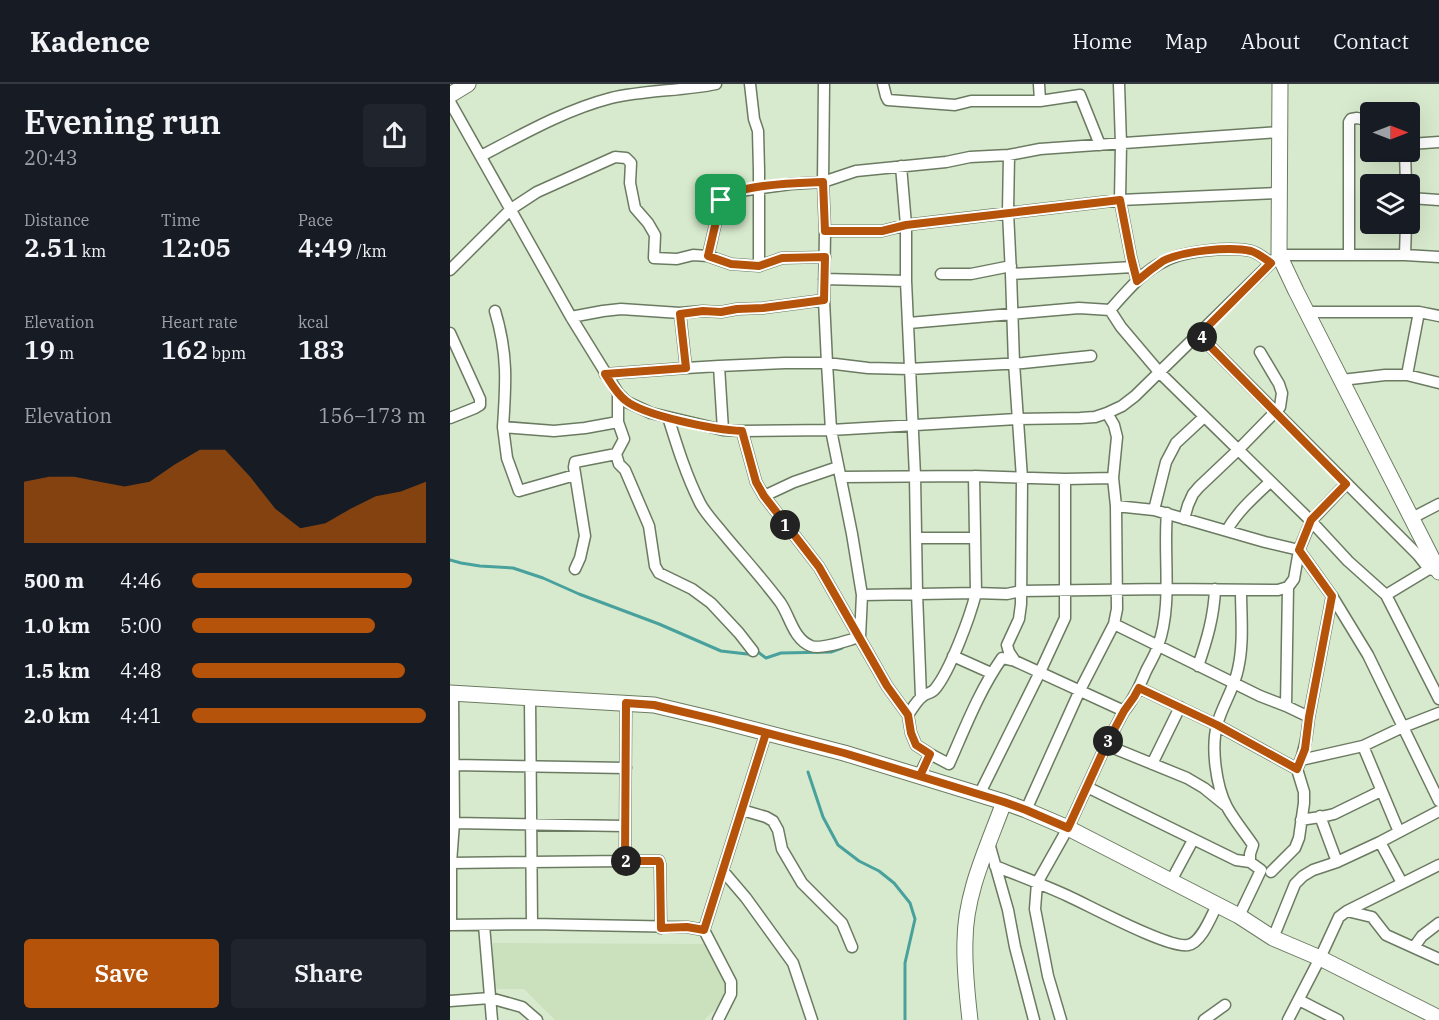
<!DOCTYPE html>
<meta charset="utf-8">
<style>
:root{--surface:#171b24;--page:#20242c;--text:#f1f3f6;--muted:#9ea1a6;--line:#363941;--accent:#b45309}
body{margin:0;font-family:"IBM Plex Serif",serif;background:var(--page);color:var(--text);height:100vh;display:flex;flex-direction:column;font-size:22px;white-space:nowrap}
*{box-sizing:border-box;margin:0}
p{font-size:20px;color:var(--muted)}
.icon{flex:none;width:33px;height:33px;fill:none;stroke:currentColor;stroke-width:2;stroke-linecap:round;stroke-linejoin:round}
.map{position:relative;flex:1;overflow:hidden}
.drawer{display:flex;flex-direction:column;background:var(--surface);width:450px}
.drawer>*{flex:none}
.needle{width:39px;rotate:90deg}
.tools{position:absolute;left:910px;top:18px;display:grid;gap:12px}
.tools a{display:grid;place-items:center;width:60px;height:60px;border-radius:6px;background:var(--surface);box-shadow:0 6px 24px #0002;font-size:30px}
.pin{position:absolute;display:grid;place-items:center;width:51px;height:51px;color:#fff;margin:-26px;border-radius:12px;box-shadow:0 3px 9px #0006}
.km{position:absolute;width:30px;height:30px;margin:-15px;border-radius:50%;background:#222;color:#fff;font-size:16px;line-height:30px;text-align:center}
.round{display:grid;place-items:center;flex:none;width:63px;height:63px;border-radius:6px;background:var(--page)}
.head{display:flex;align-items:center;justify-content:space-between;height:102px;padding:0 24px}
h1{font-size:33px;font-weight:600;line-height:45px}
.stats{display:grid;grid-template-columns:repeat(3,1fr);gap:9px;height:102px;padding:6px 24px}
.stats div{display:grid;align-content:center}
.stats b{font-size:26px;font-weight:600}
.stats small{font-size:16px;font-weight:400}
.stats p{font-size:16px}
.chart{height:168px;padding:12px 24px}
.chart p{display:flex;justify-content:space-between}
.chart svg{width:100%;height:108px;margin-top:6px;fill:var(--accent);opacity:.7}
.cta{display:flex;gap:12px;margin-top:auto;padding:12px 24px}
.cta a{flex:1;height:69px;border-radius:6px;background:var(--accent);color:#fff;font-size:24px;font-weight:600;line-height:69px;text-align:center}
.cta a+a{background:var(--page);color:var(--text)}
ul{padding:0 24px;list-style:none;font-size:20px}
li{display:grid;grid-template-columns:96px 72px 1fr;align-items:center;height:45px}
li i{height:15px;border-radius:8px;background:var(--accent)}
header{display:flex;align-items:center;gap:36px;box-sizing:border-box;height:84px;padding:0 30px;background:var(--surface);border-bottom:2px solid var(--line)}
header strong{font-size:28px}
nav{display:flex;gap:33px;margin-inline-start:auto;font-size:21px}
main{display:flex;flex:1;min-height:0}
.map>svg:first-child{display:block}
.built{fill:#cbe1be}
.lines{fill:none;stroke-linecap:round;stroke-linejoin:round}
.stream{stroke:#48a19d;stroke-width:3}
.street-casing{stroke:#6b7b62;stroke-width:13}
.secondary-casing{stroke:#6b7b62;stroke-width:17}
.street{stroke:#fff;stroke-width:10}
.secondary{stroke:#fff;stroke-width:15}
.route-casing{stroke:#fff;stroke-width:12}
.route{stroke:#b45309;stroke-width:8}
</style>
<header>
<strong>Kadence</strong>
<nav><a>Home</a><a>Map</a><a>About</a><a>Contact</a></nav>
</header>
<main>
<section class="drawer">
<div class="head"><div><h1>Evening run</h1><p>20:43</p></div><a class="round"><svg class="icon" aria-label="share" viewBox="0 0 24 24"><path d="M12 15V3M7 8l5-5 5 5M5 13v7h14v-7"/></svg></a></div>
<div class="stats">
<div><p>Distance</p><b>2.51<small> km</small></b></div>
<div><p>Time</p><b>12:05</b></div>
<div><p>Pace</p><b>4:49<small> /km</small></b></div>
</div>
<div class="stats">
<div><p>Elevation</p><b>19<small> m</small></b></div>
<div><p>Heart rate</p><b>162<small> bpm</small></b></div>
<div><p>kcal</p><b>183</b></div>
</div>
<div class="chart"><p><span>Elevation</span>156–173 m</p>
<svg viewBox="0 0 160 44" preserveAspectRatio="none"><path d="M0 44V19L10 17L20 17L30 19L40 21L50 19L60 12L70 6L80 6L90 17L100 30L110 38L120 36L130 30L140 25L150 23L160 19V44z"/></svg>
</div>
<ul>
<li><b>500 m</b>4:46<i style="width:94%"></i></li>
<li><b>1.0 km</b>5:00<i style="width:78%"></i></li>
<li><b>1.5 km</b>4:48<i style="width:91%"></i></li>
<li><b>2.0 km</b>4:41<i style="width:100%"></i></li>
</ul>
<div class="cta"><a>Save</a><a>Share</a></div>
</section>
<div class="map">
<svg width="989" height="936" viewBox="0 0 989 936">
<rect width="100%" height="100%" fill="#d8eacd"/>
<path class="built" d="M43 859 255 860 276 900 273 918 254 936H105L74 905H43Z"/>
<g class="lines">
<path class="stream" d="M0 476 11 479 30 482 63 484 93 494 129 510 209 540 271 567 297 570 308 568 316 574 331 569 381 568 392 564
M358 688 373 733 388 761 409 777 429 787 444 799 460 819 465 835 455 879V936"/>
<defs>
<path id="street" d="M300 0 304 35 308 47 309 87V182
M433 0 436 12 438 16 505 21 521 17H590L630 11 650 61
M589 0 590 17
M669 0 671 60 670 116 681 173 687 197
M0 18 121 233 168 309 177 318 201 329 273 346 292 347 381 346 567 335 630 334 645 333 657 329 672 322 685 312 829 171H955L989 173
M960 60 989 58
M955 68 956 100
M559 71 558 128 561 190 564 279 572 394 571 520 569 535 557 561 559 568 565 577 674 627C684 615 690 601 696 587 700 579 705 571 708 562 723 520 713 472 717 429
M31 72C73 50 115 26 161 14 194 6 232 7 266 0
M451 82 456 141V197L465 392 467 509 471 613
M960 114 989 116
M375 147H432L456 141 670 116 828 109
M899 170V38L901 35 907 34 921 37
M955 171 956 140
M258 172 271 116 276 110 283 108 341 100 373 98 406 87 496 78 520 73 559 71 590 65 830 48
M0 186 61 125 87 108 165 73 176 74 181 79 180 99 185 124 198 139 205 151 204 174 227 175 243 171 258 172 281 180 309 182 332 174 375 173
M491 190H521L561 182
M561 190 683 183
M374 195 456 197
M660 226 671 243 710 289 861 437 898 477 936 511 989 615
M45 227C58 270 56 299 53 343L104 347 135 344 168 338
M857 228H969L989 232
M230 229 236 284 269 282 273 346
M121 233 153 227 171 225 230 229 253 227 271 228 287 225 313 224 374 216
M459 239 629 224 660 226C676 208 693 187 715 177 734 167 781 162 801 167 809 169 815 175 821 179
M0 249 30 315V321L25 324 0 334
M749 251 968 471 979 485 988 487
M269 282 335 279H377L418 284 459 285 573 279 641 272
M155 290 236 284
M957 291 969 228
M892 296 935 291H957L989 299
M168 309V338L174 355 166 370 169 380 175 386 199 442 205 482 209 489 242 505 261 519 289 549 303 567
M218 333C227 362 236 391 250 419 255 429 264 438 272 448 291 471 312 494 330 518 340 532 343 555 361 562 372 566 398 556 410 553L412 511 402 450 381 346 377 279 374 216 375 147 373 98 374 0
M53 343 57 374 69 407 125 391
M292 347 306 398 314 412 369 483 437 602 458 631 461 649 466 661 480 670 469 692
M524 392 526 509 557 510 571 507 715 505 828 506 838 503 844 495 849 466 861 437 896 400
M391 393 524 392 615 395 663 394
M314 412 344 398 388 383
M666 422 704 426 815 458 849 466 882 512 918 571 989 717
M704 426 716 378 726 359 754 333
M962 434 989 420
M734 435 738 421 743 410 749 403 788 366 830 323 832 309 829 300 810 268
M777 446C788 427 804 413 820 398
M466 454H525
M125 485 130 474 135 452 124 383 125 378 166 370
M791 506C791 532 794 559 788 585 784 605 772 622 767 641 761 664 766 702 777 723 784 736 795 749 803 761L800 770V778
M412 511 526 509C520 533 500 587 485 605 482 609 477 609 473 612 467 616 462 625 458 631
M936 511 979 485
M664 540 810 612 836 622 859 633C857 651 855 668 847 685L767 641 689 604
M503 572 541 589
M748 582C757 556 764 532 765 505
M80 614 82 840
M836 622 838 503
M859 633 882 512
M656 661 737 694 754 704 775 721
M913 662 949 748
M480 670 499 680C515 644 529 607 552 574L565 577
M851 676 913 662 953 643 989 629
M702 680 730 623
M3 681 176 684
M637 703 786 776 800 778 811 786 789 832
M529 711 590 588 615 534V395
M292 726 316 733 323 737 328 746 332 765 352 799 392 839 402 863
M576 726 630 606 664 540 667 525 666 422 663 394 667 353 664 341 657 329
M870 732 887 778
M851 736C862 734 873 733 884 730L931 707
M4 739 174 742
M930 758 952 799
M539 759 558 826 565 863 584 936
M175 777H209L210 780 211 844
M0 779 175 777 176 619
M545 782C570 792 594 801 618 812 640 822 719 865 738 861 751 859 761 833 767 821
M273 787 296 814 343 879 362 936
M821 788 845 764 849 754 854 719V708L847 685
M721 797 743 756
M897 827 922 833 936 851 989 875
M0 841 82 840 237 843 254 846 316 649
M1 841V779L4 739 3 609
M34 841 42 936
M254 846 281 898V910L268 936
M823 854 845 800 853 792 863 786 887 778 930 758 989 727
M964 863 972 852 989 839
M849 916 888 936
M0 917 40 914 72 923 87 936
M611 936 598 892 585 825 587 799 618 744 656 661 674 627
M754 936 775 921
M838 936 870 874 889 833 897 827 989 781"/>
<path id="secondary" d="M830 0 829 171 846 207 989 488
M0 11 18 0
M0 609 204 621 263 635 394 669 554 718 576 726 618 744 789 832 823 854 870 874 989 934
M520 936C517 910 514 883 515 857 515 809 538 762 554 718"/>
</defs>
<use href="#street" class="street-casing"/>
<use href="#secondary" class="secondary-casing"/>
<use href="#street" class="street"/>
<use href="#secondary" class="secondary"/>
</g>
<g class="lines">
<defs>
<path id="route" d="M271 116 258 172 281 180 309 182 332 174 375 173 374 216 313 224 287 225 271 228 253 227 230 230 236 284 155 290C161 299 166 309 175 316 194 332 266 346 292 347L306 398 314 412 369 483 437 602 458 631 461 649 466 661 480 670 470 692 394 669 263 635 204 621 176 619 175 777H209L210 780 211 844 237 843 254 846 316 649 394 669 554 718 576 726 618 744 656 661 674 627 684 613 689 604 767 641 847 685 855 665 859 633 882 512 849 466 861 436 896 400 749 251 821 179C815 175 808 169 801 167 780 162 732 167 713 177 704 183 695 190 687 197L681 173 670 116 456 141 432 147H375L373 98C351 99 285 100 271 116"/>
</defs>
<use href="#route" class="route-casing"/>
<use href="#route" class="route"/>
</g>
</svg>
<div class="tools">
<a><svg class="needle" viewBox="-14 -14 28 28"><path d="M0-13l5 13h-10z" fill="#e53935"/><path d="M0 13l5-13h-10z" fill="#9ea1a6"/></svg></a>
<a><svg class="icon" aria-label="layers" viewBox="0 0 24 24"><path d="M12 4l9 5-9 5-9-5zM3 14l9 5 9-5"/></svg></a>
</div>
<div class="pin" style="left:271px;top:116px;background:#1e9e55"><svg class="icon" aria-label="arrive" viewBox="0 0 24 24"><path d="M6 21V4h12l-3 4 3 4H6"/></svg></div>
<b class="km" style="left:335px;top:441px">1</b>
<b class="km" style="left:176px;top:777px">2</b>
<b class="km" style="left:658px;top:657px">3</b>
<b class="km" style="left:752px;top:253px">4</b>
</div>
</main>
